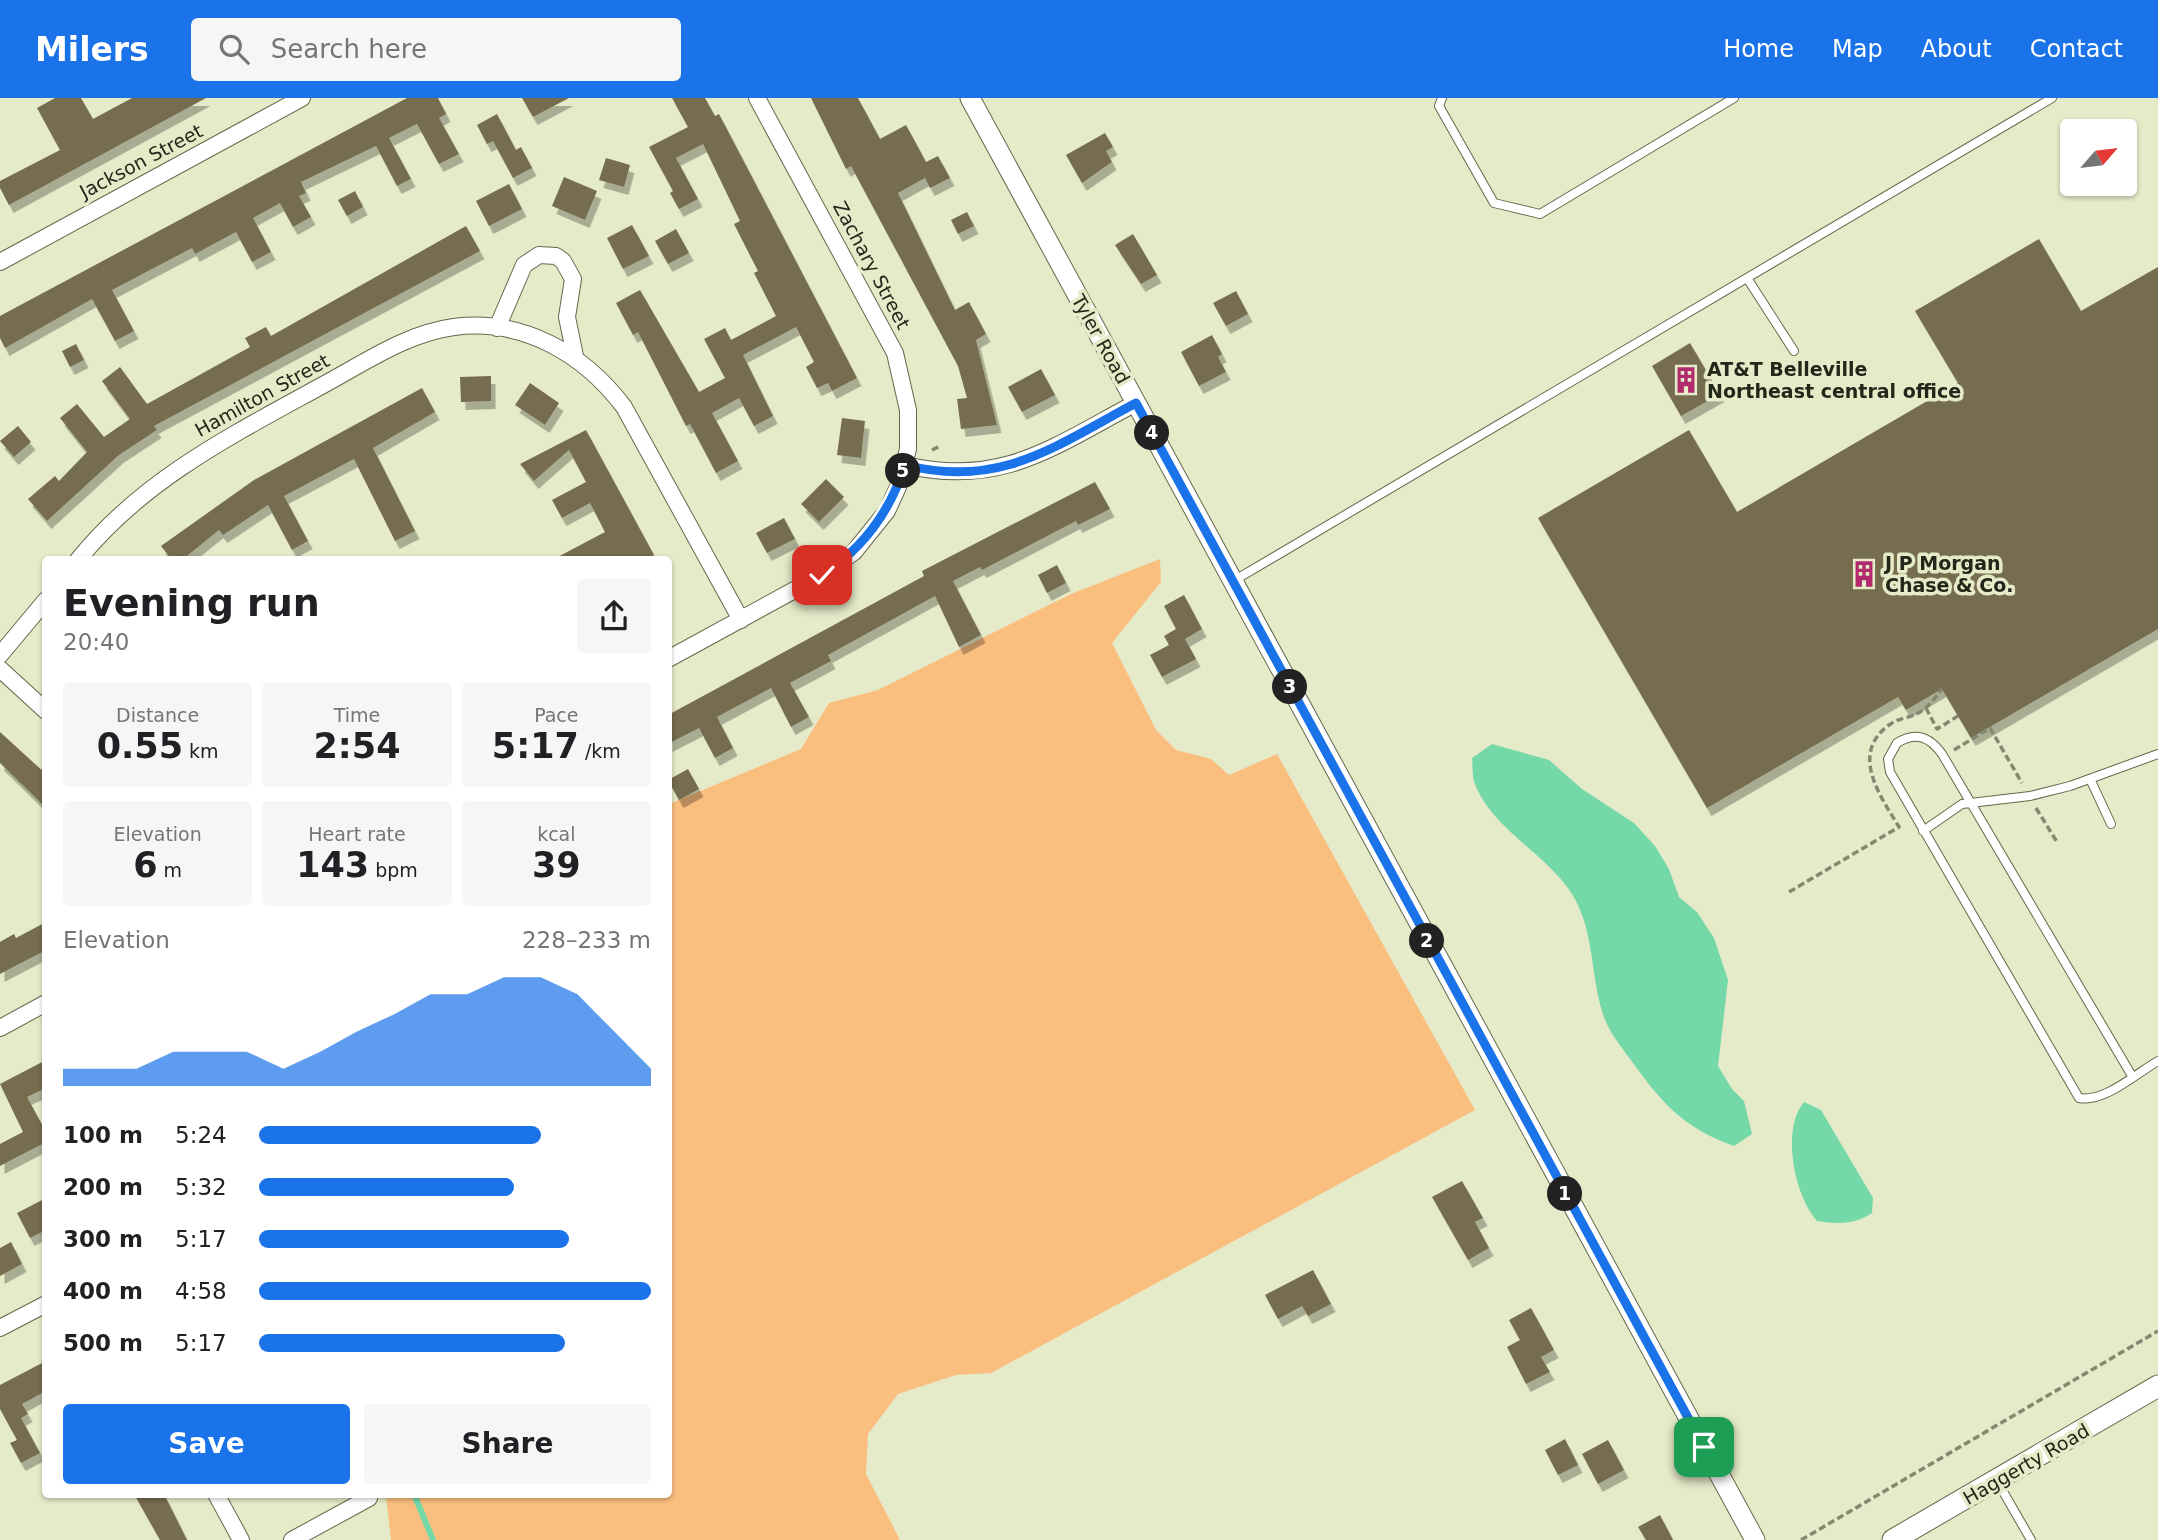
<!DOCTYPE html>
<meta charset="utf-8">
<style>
:root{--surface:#fff;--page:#f6f6f6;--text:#202124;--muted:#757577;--accent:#1a73e8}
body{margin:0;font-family:"DejaVu Sans",sans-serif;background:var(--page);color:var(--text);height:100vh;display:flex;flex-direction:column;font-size:26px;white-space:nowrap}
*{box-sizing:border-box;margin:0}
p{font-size:23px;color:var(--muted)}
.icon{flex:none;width:38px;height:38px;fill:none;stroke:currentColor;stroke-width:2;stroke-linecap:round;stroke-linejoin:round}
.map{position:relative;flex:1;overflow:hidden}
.drawer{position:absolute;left:42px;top:458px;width:630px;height:942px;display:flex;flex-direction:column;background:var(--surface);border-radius:7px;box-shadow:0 2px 5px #0004}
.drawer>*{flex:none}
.needle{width:46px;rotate:62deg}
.fabs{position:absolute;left:2060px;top:21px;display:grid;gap:14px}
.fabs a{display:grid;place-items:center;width:77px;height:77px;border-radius:7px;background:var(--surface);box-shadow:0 2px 5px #0004;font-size:35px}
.pin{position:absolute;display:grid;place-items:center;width:60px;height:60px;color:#fff;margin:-30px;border-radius:14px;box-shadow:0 4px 10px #0006}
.km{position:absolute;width:35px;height:35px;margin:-18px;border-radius:50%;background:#222;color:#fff;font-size:19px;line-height:35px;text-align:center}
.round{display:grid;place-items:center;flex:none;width:74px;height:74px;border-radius:7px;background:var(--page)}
.headline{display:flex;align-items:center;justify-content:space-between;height:119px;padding:0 21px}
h1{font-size:38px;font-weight:800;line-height:52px}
.stats{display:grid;grid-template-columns:repeat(3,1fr);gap:10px;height:119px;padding:7px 21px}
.stats div{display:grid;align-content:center;border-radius:7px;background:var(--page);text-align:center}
.stats b{font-size:35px;font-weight:800}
.stats small{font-size:19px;font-weight:400}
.stats p{font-size:19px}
.chart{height:196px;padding:14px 21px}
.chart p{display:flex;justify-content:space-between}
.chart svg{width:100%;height:126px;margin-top:7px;fill:var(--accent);opacity:.7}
.action{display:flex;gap:14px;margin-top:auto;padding:14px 21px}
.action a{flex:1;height:80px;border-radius:7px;background:var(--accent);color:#fff;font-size:28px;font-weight:800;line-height:80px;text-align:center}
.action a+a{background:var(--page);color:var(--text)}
ul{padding:0 21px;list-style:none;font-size:23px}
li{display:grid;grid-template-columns:112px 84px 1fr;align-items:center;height:52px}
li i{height:18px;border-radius:9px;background:var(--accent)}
header{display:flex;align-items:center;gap:42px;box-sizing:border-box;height:98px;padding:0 35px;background:var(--accent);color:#fff}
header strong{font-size:33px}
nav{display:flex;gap:38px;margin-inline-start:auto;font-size:24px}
.search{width:490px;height:63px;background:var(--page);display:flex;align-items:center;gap:18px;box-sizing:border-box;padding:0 24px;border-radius:7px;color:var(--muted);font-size:26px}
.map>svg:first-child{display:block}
.green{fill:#fabe7f}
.water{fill:#75d8a9}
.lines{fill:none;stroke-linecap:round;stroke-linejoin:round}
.stream{stroke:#75d8a9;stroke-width:6}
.building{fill:#766c4f;filter:url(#shadow)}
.service-casing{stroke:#64684b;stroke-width:10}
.minor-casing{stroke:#64684b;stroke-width:18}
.tertiary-casing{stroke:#64684b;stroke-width:21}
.secondary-casing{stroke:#64684b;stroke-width:23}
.path{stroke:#858871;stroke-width:3.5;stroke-dasharray:7 3.5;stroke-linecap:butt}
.service{stroke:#fff;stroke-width:8}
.minor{stroke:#fff;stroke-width:16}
.tertiary{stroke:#fff;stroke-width:19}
.secondary{stroke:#fff;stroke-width:21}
.route-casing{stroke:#fff;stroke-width:14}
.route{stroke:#1a73e8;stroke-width:9}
.labels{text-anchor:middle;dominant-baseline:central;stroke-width:7;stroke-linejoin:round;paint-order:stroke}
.street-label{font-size:19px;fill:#242619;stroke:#e5eac8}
.poi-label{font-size:19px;font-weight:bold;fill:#242619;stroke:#e5eac8;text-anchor:start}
</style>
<header>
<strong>Milers</strong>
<div class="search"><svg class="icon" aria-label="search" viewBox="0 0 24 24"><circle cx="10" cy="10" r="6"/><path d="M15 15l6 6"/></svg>Search here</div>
<nav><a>Home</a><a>Map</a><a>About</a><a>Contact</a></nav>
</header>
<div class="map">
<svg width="2158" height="1442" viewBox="0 0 2158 1442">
<defs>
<filter id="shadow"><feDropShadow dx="4.5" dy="8" stdDeviation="0" flood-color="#0004"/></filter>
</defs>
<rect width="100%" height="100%" fill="#e5eac8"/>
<path class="green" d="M1160 461 1161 484 1112 545 1156 632 1176 652 1211 661 1229 677 1277 656 1475 1012 991 1275 956 1277 898 1296 868 1336 866 1376 900 1442H391L386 1397 668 1396 669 706 801 651 829 605 878 592 1071 496Z"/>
<path class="water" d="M1492 646 1549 662 1582 691 1634 725 1655 748 1669 771 1679 799 1697 814 1714 840 1728 882 1718 968 1732 991 1744 1003 1752 1036 1734 1048C1683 1030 1661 1004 1630 961 1620 947 1608 933 1603 916 1590 877 1595 830 1570 793 1545 756 1491 729 1475 686 1472 679 1473 668 1472 660Z
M1804 1004 1821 1012 1873 1100 1872 1115C1854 1127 1838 1126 1817 1123 1794 1097 1781 1031 1804 1004Z"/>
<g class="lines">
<path class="stream" d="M414 1396 433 1442"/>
</g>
<path class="building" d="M55 0H81L93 21 132 0H206L9 107 0 90V83L60 52 37 10Z
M407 0H438L446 16 439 20 459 56 439 66 417 26 389 40 411 81 397 88 376 48 301 84 306 95 299 98 311 119 293 129 280 105 253 120 271 154 252 164 236 134 195 156 192 150 112 192 134 233 115 243 92 201 5 250 0 240V218Z
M522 0H569L533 19Z
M672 0H705L715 18 719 16 857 280 832 293 828 285 817 290 806 269 814 264 796 229 743 257 773 318 754 328 739 300 712 315 738 363 716 375 690 326 686 328 638 234 633 237 616 205 640 192 699 294 725 280 704 241 725 230 731 242 776 218 754 175 758 173 734 126 740 123 703 46 676 60 698 101 679 111 670 95 673 93 649 49 688 29Z
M811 0H858L880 41 906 27 926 64 938 58 950 80 930 90 925 80 898 95 955 212 969 204 986 236 976 242 997 327 961 331 957 301 967 300 958 268 851 68 846 71Z
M497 16 516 52 521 49 532 70 513 80 493 43 487 46 477 27Z
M1105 35 1113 49 1106 53 1112 64 1082 85 1066 57Z
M606 60 630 67 624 89 599 82Z
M564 79 597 93 585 122 552 108Z
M509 86 522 111 489 128 476 103Z
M355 93 363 109 347 118 338 102Z
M967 114 974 128 958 136 951 122Z
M632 127 649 158 623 171 607 140Z
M466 128 480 153 154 328 157 332 119 357 47 423 28 401 55 378 59 383 87 354 60 320 77 306 104 339 130 321 102 283 120 269 147 306 250 249 245 240 266 229 271 238Z
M676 131 689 155 668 166 655 143Z
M1133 136 1157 177 1141 186 1115 147Z
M2039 141 2081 213 2158 169V531L1971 640 1942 591 1906 612 1898 599 1707 710 1538 420 1689 332 1737 414 1958 285 1915 213Z
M1236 193 1248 216 1226 228 1213 205Z
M1212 237 1222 256 1218 259 1226 274 1199 288 1181 254Z
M1690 245 1720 296 1681 318 1652 268Z
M76 246 84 262 70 269 62 253Z
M1041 271 1055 297 1022 314 1008 289Z
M491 278V303L461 304 460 279Z
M530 285 559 305 545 327 515 307Z
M422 290 435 314 373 350 415 433 395 443 354 361 284 398 308 443 292 452 268 407 223 437 219 432 182 462H172L161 448 254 382Z
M842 320 865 323 861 360 837 357Z
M18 328 31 344 14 359 0 343Z
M586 332 654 457 644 462H552L605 434 590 405 562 420 552 402 586 384 569 352 534 383 520 366Z
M826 381 844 399 819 424 801 406Z
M1095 384 1110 411 1078 427 1076 423 982 472 980 469 953 483 981 537 959 549 935 498 828 557 831 563 790 585 809 619 791 629 771 590 717 619 733 650 715 660 699 630 668 646V617L924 478 922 473Z
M784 420 795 441 767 455 756 435Z
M1057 467 1066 485 1047 495 1038 477Z
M1184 497 1202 531 1185 541 1196 561 1162 579 1150 557 1169 547 1164 538 1176 531 1164 508Z
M0 634 46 676V710L0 665Z
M688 671 699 691 679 702 668 682Z
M46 824V852L0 876V844L14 836 16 840Z
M46 962V990L27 999 46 1034V1044L0 1068V1046L23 1034 0 986Z
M1462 1083 1483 1120 1475 1124 1489 1150 1468 1162 1432 1099Z
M46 1100V1132L30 1140 17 1115Z
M11 1144 22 1166 0 1178V1150Z
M1313 1172 1331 1206 1308 1218 1302 1208 1278 1221 1265 1197Z
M1531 1210 1554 1252 1541 1259 1550 1274 1526 1286 1507 1249 1520 1242 1509 1222Z
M46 1263V1293L22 1306 28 1316 21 1320 40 1355 21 1365 10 1345 17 1342 0 1311V1287Z
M1565 1341 1578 1367 1558 1377 1545 1352Z
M1608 1342 1624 1372 1598 1386 1582 1356Z
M134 1396H164L187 1442H160Z
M1660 1417 1673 1442H1646L1638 1429Z"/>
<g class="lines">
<defs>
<path id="service" d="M1442 0 1439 8 1494 105 1540 116 1734 0
M1747 180 1794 253
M1235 482 2052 0
M2091 683 2111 726
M1923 733 1962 706 2030 698 2070 688 2158 656
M2132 978 1942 656C1930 639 1916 633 1897 645L1888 661 1890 674 2079 1000C2104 1005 2137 975 2158 963
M1997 1383 2031 1442"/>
<path id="minor" d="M0 164 302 0
M497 230 524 167 539 157 556 158 563 163 573 181 567 219 575 258
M905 367C1002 390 1054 348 1136 305
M78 462C143 381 234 336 323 287 364 265 407 235 454 229 523 220 584 256 624 309L741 522
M0 557 46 502
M668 561 822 477 854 454 887 413 898 389 908 351V312L895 255 757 0
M0 571 46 613
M0 930 46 905
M0 1230 46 1206
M216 1396 241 1442
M292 1442 369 1400"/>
<path id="tertiary" d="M970 0 1755 1442"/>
<path id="secondary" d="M1893 1442 2158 1288"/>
</defs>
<use href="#service" class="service-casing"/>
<use href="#minor" class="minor-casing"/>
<use href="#tertiary" class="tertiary-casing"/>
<use href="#secondary" class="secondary-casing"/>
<path class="path" d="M932 352 940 348
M1926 610 1937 631 1958 618
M1954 652 1990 630 2022 685
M2036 710 2057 744
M1789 794 1899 729C1881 699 1849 656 1889 627 1897 621 1906 620 1914 617 1927 612 1934 601 1942 591
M1801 1442 2158 1233"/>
<use href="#service" class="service"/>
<use href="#minor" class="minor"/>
<use href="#tertiary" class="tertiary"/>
<use href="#secondary" class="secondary"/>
</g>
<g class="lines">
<defs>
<path id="route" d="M822 477C864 450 890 414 905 367 1001 391 1055 348 1136 305L1704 1349"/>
</defs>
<use href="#route" class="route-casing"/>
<use href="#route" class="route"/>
</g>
<defs>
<symbol id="building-bare" viewBox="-9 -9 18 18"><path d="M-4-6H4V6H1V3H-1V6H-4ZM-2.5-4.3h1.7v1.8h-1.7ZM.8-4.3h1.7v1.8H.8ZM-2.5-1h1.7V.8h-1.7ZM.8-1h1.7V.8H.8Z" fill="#b22a6c" stroke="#e5eac8" stroke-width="2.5" paint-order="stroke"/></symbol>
</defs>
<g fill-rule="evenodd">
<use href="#building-bare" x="1667" y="263" width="38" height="38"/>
<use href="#building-bare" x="1845" y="457" width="38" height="38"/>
</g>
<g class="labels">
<g class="street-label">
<text transform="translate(141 63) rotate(-28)">Jackson Street</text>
<text transform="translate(872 167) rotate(62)">Zachary Street</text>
<text transform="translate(1101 241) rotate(61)">Tyler Road</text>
<text transform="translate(262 297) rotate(-29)">Hamilton Street</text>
<text transform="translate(2026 1366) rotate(-30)">Haggerty Road</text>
</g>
<g class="poi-label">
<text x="1707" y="271">AT&amp;T Belleville<tspan x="1707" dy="22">Northeast central office</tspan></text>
<text x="1885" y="465">J P Morgan<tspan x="1885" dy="22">Chase &amp; Co.</tspan></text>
</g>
</g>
</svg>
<div class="fabs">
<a><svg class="needle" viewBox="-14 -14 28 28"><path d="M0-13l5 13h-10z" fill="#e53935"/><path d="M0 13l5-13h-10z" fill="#757577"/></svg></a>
</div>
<div class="pin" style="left:1704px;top:1349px;background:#1e9e55"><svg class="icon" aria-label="arrive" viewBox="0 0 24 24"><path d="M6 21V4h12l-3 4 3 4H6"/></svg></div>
<div class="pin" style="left:822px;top:477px;background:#d93025"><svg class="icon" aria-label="check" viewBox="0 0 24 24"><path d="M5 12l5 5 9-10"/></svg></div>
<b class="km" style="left:1565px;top:1096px">1</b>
<b class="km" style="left:1427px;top:843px">2</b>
<b class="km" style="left:1290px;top:589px">3</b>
<b class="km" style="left:1152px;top:335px">4</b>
<b class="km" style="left:903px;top:373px">5</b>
<section class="drawer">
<div class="headline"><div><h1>Evening run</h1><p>20:40</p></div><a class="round"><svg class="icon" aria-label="share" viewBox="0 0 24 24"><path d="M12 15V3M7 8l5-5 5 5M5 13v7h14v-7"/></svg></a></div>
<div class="stats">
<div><p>Distance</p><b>0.55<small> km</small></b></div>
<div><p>Time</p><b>2:54</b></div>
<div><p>Pace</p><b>5:17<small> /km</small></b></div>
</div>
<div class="stats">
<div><p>Elevation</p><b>6<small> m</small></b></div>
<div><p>Heart rate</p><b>143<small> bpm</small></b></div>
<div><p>kcal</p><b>39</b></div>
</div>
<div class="chart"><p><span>Elevation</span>228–233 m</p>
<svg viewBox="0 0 160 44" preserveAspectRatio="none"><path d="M0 44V38L10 38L20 38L30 32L40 32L50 32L60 38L70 32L80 25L90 19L100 12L110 12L120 6L130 6L140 12L150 25L160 38V44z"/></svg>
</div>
<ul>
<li><b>100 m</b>5:24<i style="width:72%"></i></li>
<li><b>200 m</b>5:32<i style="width:65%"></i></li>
<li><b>300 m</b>5:17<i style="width:79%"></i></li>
<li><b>400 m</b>4:58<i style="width:100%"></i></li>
<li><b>500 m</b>5:17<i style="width:78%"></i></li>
</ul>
<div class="action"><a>Save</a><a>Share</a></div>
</section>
</div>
